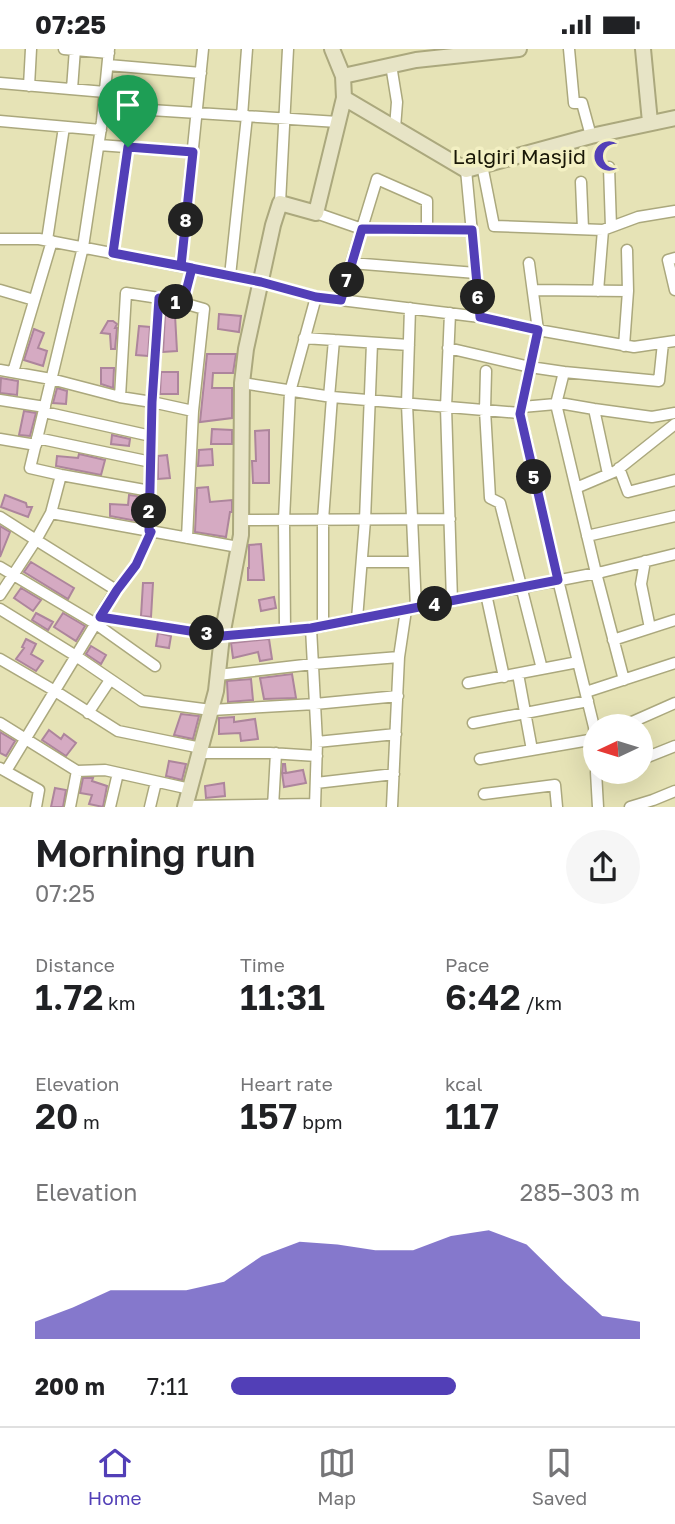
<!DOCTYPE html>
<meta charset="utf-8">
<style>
:root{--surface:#fff;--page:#f6f6f6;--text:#202124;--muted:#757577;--line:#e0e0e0;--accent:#523fb7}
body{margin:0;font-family:"Golos Text",sans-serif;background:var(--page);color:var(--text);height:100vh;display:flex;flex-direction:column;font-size:26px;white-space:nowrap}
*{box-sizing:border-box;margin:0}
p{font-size:23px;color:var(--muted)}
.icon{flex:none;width:38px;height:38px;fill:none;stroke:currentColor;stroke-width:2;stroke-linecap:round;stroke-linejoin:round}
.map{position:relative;height:758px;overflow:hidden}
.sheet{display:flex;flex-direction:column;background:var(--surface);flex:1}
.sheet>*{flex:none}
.needle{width:46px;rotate:266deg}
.tools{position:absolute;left:583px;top:665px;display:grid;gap:14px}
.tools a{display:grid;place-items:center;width:70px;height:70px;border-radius:50%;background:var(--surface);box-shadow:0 7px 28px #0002;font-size:35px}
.pin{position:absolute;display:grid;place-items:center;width:60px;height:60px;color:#fff;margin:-72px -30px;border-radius:50% 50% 50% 0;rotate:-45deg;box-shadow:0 0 7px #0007}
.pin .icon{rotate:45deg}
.km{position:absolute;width:35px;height:35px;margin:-18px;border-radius:50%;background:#222;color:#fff;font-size:19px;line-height:35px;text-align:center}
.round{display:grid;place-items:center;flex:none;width:74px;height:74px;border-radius:37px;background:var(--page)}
.overview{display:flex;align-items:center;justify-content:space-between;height:119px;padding:0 35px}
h1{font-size:38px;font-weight:600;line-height:52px}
.figures{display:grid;grid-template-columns:repeat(3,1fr);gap:10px;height:119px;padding:7px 35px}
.figures div{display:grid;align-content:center}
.figures b{font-size:35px;font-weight:600}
.figures small{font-size:19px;font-weight:400}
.figures p{font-size:19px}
.chart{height:196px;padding:14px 35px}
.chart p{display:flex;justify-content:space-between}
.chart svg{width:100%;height:126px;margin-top:7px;fill:var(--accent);opacity:.7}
ul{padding:0 35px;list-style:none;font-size:23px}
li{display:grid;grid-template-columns:112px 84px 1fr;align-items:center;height:52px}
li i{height:18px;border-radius:9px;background:var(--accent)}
.status{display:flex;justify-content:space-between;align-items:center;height:49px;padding:0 35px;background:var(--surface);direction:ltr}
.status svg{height:19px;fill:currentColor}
.tab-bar{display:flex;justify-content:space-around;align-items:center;height:98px;border-top:2px solid var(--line);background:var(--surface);font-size:19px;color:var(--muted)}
.tab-bar a{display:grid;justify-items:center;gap:4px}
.tab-bar .selected{color:var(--accent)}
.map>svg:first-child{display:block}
.building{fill:#d5aac2;stroke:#ad859c;stroke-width:2}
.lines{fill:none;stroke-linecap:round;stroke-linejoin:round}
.street-casing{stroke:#aba87d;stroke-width:13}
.secondary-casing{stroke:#aba87d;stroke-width:18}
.street{stroke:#fff;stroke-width:10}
.secondary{stroke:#e7e4c6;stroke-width:14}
.route-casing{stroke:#fff;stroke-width:14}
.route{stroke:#523fb7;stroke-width:9}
.labels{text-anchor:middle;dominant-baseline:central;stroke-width:7;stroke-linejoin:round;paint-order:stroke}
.poi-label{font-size:21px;fill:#191707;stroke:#f3f0c3;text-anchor:end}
</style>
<div class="status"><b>07:25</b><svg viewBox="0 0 49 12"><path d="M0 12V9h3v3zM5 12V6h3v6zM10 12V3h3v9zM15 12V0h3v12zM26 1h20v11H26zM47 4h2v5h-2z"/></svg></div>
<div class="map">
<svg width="675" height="758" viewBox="0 0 675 758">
<rect width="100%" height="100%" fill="#e6e3b6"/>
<path class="building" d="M219 265 241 267 239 283 218 280Z
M165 266H175L177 302 163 303Z
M108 272H113L117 275 115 279H117L115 300H111L110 285 101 284Z
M139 277 150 278 148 307 136 306Z
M34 280 44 284 38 299 47 302 43 317 24 311Z
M207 305H236L233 324H213L212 339H232V369L200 373Z
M101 319H114L113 339 101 335Z
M161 323H178V345H160Z
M1 329 18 332 17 346 0 344Z
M57 339 67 342 66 355 53 354Z
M24 362 36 364 30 387 19 386Z
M212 380 232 381V395H211Z
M269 381V434H253L252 412H256L255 382Z
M112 386 130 390 129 397 111 395Z
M212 400 213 416 198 417 199 401Z
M79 405 105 411 101 426 56 417 57 407 78 409Z
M167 406 170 429 158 430V407Z
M208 438 210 453 232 451V463H230L226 488 195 483 197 439Z
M5 446 26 454 27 458H32L28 468 1 458Z
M129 446 137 447 136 461H142V473L110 467V455L128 456Z
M0 477 10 483 0 508Z
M261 495 264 531H248V519H249V496Z
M31 513 74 539 68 550 24 523Z
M143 534H153L151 568 141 567Z
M21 539 41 551 33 562 14 549Z
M274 548 276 559 261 562 259 551Z
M36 564 53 573 48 581 32 571Z
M63 564 85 577 76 592 54 578Z
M158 584 171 587 169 599 156 597Z
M26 590 36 595 31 605 43 612 36 622 16 610 24 599 22 598Z
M269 590 272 610 260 612 258 603 233 609 231 594Z
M91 597 106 606 101 615 86 605Z
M292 625 296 649 264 650 260 629Z
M251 630 253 651 228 653 227 632Z
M181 665 199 667 193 690 174 686Z
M234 668V673L255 670 258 690 241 692 240 684 219 685V669Z
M49 681 61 690 64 685 76 694 66 707 42 691Z
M0 683 15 692 6 707 0 704Z
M169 712 186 715 182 731 166 727Z
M283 715H285L286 724 303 721 306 734 284 738 282 724H285H282Z
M83 729H93L92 732 107 737 103 758 89 755 92 746 80 744Z
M224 734 225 747 206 749 205 737Z
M55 739 66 741 63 758H51Z"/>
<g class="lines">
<defs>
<path id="street" d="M64 0 109 4
M569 0 574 54H582L591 87
M108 16 201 24
M391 16 397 53 395 79
M0 34 105 43
M29 37 31 0
M72 40 75 0
M104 58 338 73
M242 67 247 0
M0 72 101 81
M99 96 193 103
M482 116 494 177 603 181 638 168 675 162
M609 118 611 178
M466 121 480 268
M581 133 583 180
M280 154 288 0
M316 164 362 180 472 181
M0 190H39L261 233 316 248
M47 191 64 78
M113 204 128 98
M675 209 668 211 675 241
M351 214 476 224
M529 214 538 281 520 364 558 531 594 678 595 692
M181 217 203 0
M192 219 183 254 204 260 193 362
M230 227 247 67
M0 241 34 251
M533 241 628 242
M598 242 603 181
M340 251 377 130 427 152V180
M410 259 407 355 416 559
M450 264 446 358 452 552
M304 289 409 296
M663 294 659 332 564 323 556 355H565L594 360 652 368 675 364
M624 297 628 242 627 201
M448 299 530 318 564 323
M0 321 51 330 120 348 152 353 193 362 187 489
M486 322 485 361 490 449 500 454 542 620
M13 323 52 192
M242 334 332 348 520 364
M120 348 126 244 159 249
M329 348 334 291
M0 351 45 358
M522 358 556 355 596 524 624 631
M594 360 608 425
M44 363 151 387
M37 389 151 413
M0 390 36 396
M619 419 628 443 675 431
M61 426 150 442
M576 439 616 422 675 375
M51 464 61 426 30 419 83 198 102 72 109 0
M0 468 36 491 0 546
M241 471 450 470
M149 482 152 353 159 249 183 254
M587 487 675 467
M645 512 641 535 650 579
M362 513H414
M0 518 96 575 155 617
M116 541 136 516 151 483
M486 545 504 628
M0 560 76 607 142 652 211 661 315 655 398 647
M100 568 222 587 311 579 602 523 675 505
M357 570 365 471 372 294
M323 577V471L332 348
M311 579 317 693 315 758
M285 581 284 471 290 343 316 248 480 268 538 281 634 298 675 292
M613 591 675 571
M0 610 55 642 118 682 201 699
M518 625 532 701
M218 626 313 615 399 608
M468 634 578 613
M586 643 675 614
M88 664 110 631
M0 674 77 722 70 758
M473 674 588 652
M623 677 675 654
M317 693 396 685
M200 704H270L317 707
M480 710 595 690
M640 711 675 697
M0 719 39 741 36 758
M6 722 116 541 36 491 51 464 238 498
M77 722 105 721 190 740
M596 723 598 758
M316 734 394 725
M484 745 555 736 557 758
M186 757 315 755
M110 758 118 724
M150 758 156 733
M273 758 276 704
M392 758 399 608 406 561
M630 758 653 751 675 742"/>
<path id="secondary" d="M643 0 650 73
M343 27 416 11 519 0
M344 49 466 121 591 87 675 69
M185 758 216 642 222 587 241 486 242 334 246 300 273 176 280 154 316 164 344 49 343 27 332 0"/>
</defs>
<use href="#street" class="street-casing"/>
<use href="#secondary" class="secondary-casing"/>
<use href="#street" class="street"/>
<use href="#secondary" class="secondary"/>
</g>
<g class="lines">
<defs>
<path id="route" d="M128 98 113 204 192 219 183 254 159 249 152 353 149 482 151 483 136 516 117 541 100 568 222 587 311 579 558 531 520 365 538 281 480 268 472 181 362 180 341 251 316 248 261 233 181 217 193 103 128 98"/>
</defs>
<use href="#route" class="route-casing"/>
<use href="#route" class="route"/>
</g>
<defs>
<symbol id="mosque-bare" viewBox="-9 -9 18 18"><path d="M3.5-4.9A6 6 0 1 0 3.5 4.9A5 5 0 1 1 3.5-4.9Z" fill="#523fb7" stroke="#f3f0c3" stroke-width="2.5" paint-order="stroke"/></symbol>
</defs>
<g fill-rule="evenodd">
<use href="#mosque-bare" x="587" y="85" width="44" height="44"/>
</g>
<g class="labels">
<g class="poi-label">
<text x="586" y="107">Lalgiri Masjid</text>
</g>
</g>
</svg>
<div class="tools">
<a><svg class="needle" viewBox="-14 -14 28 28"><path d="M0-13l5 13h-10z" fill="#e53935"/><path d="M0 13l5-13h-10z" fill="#757577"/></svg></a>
</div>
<div class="pin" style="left:128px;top:98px;background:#1e9e55"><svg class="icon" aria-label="arrive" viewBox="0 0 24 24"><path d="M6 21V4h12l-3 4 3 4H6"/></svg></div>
<b class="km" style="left:176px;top:253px">1</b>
<b class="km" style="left:149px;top:462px">2</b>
<b class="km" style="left:207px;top:584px">3</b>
<b class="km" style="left:435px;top:555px">4</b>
<b class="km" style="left:534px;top:428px">5</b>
<b class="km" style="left:478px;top:248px">6</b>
<b class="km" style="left:347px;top:231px">7</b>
<b class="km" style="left:186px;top:171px">8</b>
</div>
<section class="sheet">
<div class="overview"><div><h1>Morning run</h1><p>07:25</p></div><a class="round"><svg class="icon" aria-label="share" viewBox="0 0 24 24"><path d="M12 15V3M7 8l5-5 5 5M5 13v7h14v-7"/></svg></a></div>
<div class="figures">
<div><p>Distance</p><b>1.72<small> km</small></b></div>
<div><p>Time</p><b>11:31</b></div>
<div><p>Pace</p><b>6:42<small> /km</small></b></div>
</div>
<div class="figures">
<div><p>Elevation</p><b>20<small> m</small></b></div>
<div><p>Heart rate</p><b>157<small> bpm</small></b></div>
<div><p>kcal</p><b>117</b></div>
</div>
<div class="chart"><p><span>Elevation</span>285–303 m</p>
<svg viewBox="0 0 160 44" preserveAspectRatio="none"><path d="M0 44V38L10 33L20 27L30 27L40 27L50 24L60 15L70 10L80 11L90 13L100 13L110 8L120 6L130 11L140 24L150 36L160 38V44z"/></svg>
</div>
<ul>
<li><b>200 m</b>7:11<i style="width:55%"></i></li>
</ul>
</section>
<nav class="tab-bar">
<a class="selected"><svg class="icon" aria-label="home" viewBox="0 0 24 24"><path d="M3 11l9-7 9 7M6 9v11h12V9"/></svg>Home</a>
<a><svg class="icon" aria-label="map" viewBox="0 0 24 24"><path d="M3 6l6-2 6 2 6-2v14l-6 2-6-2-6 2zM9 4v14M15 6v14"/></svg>Map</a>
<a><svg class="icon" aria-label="saved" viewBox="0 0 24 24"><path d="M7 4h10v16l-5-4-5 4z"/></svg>Saved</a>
</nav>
